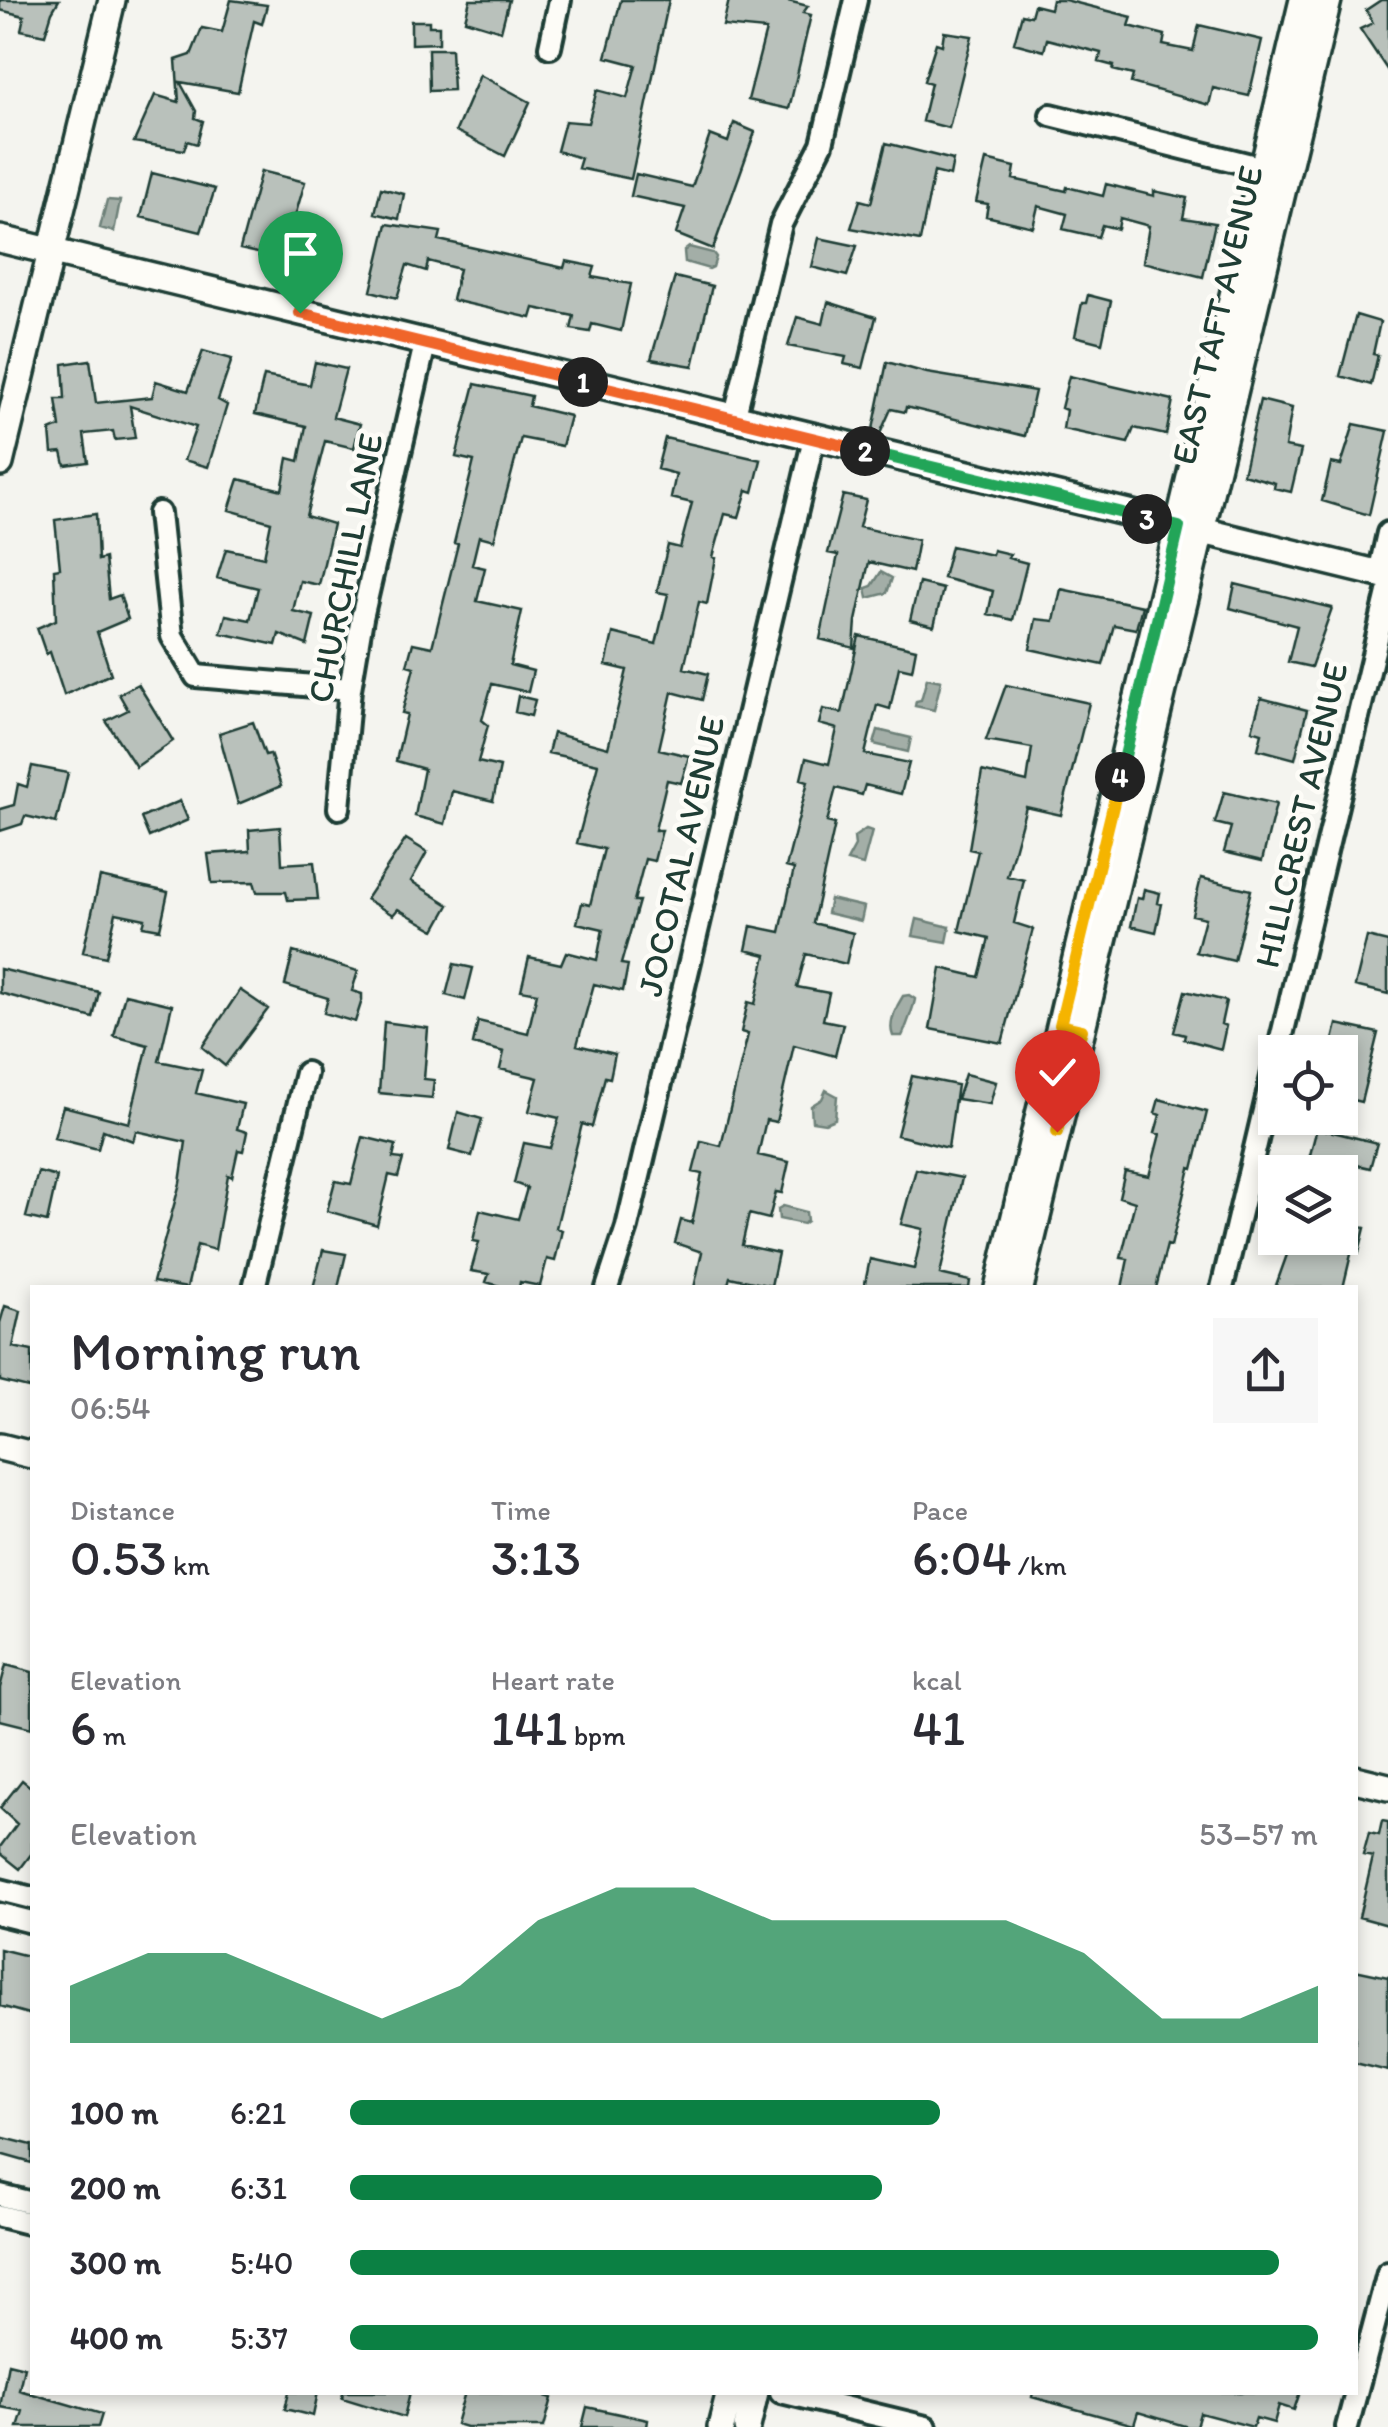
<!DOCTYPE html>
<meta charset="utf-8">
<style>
:root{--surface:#fff;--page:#f7f7f7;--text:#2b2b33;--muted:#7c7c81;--accent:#0b8043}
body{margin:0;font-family:Itim,sans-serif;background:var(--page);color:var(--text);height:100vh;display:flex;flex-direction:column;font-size:38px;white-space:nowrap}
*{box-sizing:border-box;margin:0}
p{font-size:32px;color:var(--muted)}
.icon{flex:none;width:55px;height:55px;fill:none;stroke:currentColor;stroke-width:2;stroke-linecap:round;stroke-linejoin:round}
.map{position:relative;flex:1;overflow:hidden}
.panel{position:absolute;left:30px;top:1285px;width:1328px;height:1110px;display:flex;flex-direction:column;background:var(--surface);border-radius:0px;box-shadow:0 5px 15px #0003}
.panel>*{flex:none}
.buttons{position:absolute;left:1258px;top:1035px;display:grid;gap:20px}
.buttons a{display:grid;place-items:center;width:100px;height:100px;border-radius:0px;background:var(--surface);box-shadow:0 5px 15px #0003;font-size:50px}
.pin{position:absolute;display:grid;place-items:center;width:85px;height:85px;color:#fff;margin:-102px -42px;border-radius:50% 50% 50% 0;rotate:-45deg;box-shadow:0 0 10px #0007}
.pin .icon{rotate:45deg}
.km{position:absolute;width:50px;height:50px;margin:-25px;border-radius:50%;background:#222;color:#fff;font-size:28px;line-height:50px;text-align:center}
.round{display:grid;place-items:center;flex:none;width:105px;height:105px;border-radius:0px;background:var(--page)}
.overview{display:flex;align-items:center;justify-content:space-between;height:170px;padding:0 40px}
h1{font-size:55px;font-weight:600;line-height:75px}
.metrics{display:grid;grid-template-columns:repeat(3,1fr);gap:15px;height:170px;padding:10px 40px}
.metrics div{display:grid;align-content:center}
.metrics b{font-size:50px;font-weight:600}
.metrics small{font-size:28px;font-weight:400}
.metrics p{font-size:28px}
.chart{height:280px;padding:20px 40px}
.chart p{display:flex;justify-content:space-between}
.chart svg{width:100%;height:180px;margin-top:10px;fill:var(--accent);opacity:.7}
ul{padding:0 40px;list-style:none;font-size:32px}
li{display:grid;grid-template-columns:160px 120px 1fr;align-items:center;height:75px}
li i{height:25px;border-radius:12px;background:var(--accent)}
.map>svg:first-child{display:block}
.water{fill:#a3aea7;stroke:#6e8179;stroke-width:2.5}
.building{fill:#b9c1bb;stroke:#1f3d34;stroke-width:2.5}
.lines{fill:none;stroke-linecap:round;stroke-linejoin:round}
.minor-casing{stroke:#1f3d34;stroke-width:28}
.tertiary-casing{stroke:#1f3d34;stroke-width:32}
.minor{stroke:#fdfcf7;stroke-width:20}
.tertiary{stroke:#fdfcf7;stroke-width:25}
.split-1-casing{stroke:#fff;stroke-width:20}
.split-2-casing{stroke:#fff;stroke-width:20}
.split-3-casing{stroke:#fff;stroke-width:20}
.split-4-casing{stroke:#fff;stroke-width:20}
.split-5-casing{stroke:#fff;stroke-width:20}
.split-6-casing{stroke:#fff;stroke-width:20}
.split-1{stroke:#f0652b;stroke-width:12}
.split-2{stroke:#f0652b;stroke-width:12}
.split-3{stroke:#22a559;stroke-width:12}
.split-4{stroke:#22a559;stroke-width:12}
.split-5{stroke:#f5b400;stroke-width:12}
.split-6{stroke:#f5b400;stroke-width:12}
.labels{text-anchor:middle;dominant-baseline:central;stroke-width:9;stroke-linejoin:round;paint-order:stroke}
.street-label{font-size:35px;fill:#1f3d34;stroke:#fdfcf7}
</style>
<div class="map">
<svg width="1388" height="2427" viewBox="0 0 1388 2427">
<rect width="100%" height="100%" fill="#f4f4ef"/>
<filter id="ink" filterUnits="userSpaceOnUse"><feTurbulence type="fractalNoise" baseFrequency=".01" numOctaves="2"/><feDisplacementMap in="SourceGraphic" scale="20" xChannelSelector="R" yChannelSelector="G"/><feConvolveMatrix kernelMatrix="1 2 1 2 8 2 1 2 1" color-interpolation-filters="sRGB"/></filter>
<g filter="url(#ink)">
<path class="water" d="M107 200 120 201 114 232 100 228Z
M689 247 713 253 716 257 713 267 709 269 685 262 684 251Z
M881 572 892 578 887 593 868 598 866 588 872 586Z
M927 678 941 681 934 710 915 706 916 701 921 700Z
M878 730 911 738 908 752 874 744Z
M866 829 872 831 863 865 847 861 855 846 854 837Z
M830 899 864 907 861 921 827 913Z
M917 919 950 927 947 942 913 936Z
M909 995 915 999C915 1003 904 1033 902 1036H893C888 1024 896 1007 903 996Z
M826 1090 837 1096 835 1119 825 1123 812 1121 811 1106 822 1099Z
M783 1206 806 1212 807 1221 803 1224 779 1219 778 1209Z"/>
<path class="building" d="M0 0H59L52 12 45 35 21 30 24 16 0 10Z
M231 0 267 5 262 24 254 21 238 92 180 82 196 111 195 118 203 121 197 144 187 141 184 150 134 142 155 95 179 102 176 60 191 55 202 28 222 32Z
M470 0H509L501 31 465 20Z
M621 0H669L631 179 578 168 581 158 557 151 565 121 588 123 597 90 627 98 636 65 606 57Z
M729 0H784L808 6 803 13 811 15 789 109 748 100 766 30 723 26Z
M1052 0H1065L1132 17 1129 26 1165 35 1163 45 1193 51 1199 25 1262 40 1249 96 1213 88 1209 105 1131 83 1133 75 1113 70 1114 66 1099 62 1101 53 1047 39 1044 51 1014 43 1022 14 1031 16 1034 5 1050 9Z
M1381 0H1388V71L1360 29 1373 23 1366 10Z
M411 21H429V26H439V43L411 44Z
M944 32 972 36 949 128 922 121 931 83 924 81 936 43 942 45Z
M428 49H451L453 90 429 91Z
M480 75 530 102 505 156 456 131Z
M734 123 755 132 713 249 676 234 685 208 631 196 636 174 692 187 710 135 728 142Z
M886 143 953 160 950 176 934 172 920 241 851 228 860 200 871 203Z
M986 160 1015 167 1013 179 1066 191 1067 187 1103 196 1106 184 1154 196V191L1187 198 1183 218 1215 223 1203 277 1143 262 1149 226 1120 218 1118 229 1102 225 1098 237 1063 229 1067 214 1038 206 1033 227 986 216 988 204 976 202Z
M261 171 305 182 294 220 322 226 311 265 240 249Z
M152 173 215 189 201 232 141 217Z
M381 188 404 194 399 219 375 213Z
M387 224 441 232 439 240 564 268 566 261 595 267 592 277 631 284 621 331 592 324 590 332 571 329 574 316 534 308 531 318 452 300 459 269 428 261 426 271 407 265 397 298 371 291Z
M819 238 857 246 847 276 812 267Z
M675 277 712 286 693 366 651 359Z
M1088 295 1111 301 1102 343 1075 336 1082 303H1086Z
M828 302 876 317 863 368 844 364 846 357 788 346 797 317 823 324Z
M1356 315 1380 322 1373 354 1378 355 1371 385 1340 376Z
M203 351 232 359 218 400 227 405 208 467 184 460 196 427 130 406 135 438 115 440 113 431 84 434 88 462 65 465 62 452 52 453 50 431 60 427 56 399H65L63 364 90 360 96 403 152 397 156 381 188 391Z
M315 362 346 369 333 417 360 424 354 448 325 441 306 516 333 524 319 585 300 581 293 611 314 616 307 645 279 634 276 645 221 633 226 615 250 620 258 588 217 578 226 549 264 557 271 522 229 510 239 479 282 490 288 458 299 461 306 426 255 414 264 376 310 385Z
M887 362 927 373 1035 391 1025 436 906 407 905 412 891 409 879 436 872 434Z
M1069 376 1173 400 1166 435 1134 428 1128 443 1063 429 1066 410 1061 408Z
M475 384 531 396 529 406 570 416 562 446 521 438 494 540 479 536 472 565 485 568 477 601 522 611 510 665 533 671 528 692 492 684 482 720 488 725 478 762 500 767 493 801 452 791 445 824 415 816 424 769 396 761 407 714 402 713 414 667 407 665 413 643 432 647 458 544 454 543 474 461 456 457Z
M1260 400 1292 408 1285 447 1301 450 1291 492 1274 488 1275 483 1243 474Z
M1354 424 1388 431 1369 515 1322 501 1331 463 1341 465Z
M665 438 761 460 753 492 747 490 739 517 725 514 713 557 716 558 707 604 699 602 684 668 708 674 702 700 672 692 659 749 689 756 681 783 667 780 655 830H662L654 861 645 859 634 901H639L621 964 628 965 623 991 594 984 577 1045 615 1054 610 1078 605 1077 592 1127 582 1124 556 1228 562 1230 555 1261 547 1259 540 1286 520 1282 519 1288H506L486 1282 489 1274 471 1271 479 1242 473 1241 480 1210 518 1219 527 1188 514 1183 524 1143 550 1148 559 1118 529 1111 538 1078 500 1069 504 1052 473 1044 478 1021 528 1033 537 993 521 990 529 957 561 964 566 952 597 960 603 929 577 923 582 903 590 905 604 849 577 843 598 764 548 753 553 733 608 748 627 670 606 665 613 633 656 644 668 594 657 592 668 545 680 548 692 503 671 498 676 474 657 469Z
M843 495 866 500 859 527 918 540 912 572 869 562 856 621 854 648 820 639 838 555 828 553Z
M96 514 98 560 105 558 109 599 120 595 128 619 97 632 111 674 64 695 50 652 46 654 37 628 56 620 54 569 60 568 55 520Z
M951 546 992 555 993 550 1010 554 1008 558 1027 563 1013 620 988 614 993 591 943 578Z
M919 583 943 589 934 626 910 620Z
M1235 584 1332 608 1311 667 1288 662 1297 626 1230 608Z
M1061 589 1142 606 1136 629 1114 625 1103 665 1030 649 1036 619 1054 621Z
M859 636 916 649 912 670 899 667 890 709 877 705 865 754 909 763 901 794 865 785 862 795 836 788 827 822 835 824 813 923 853 933 846 964 806 954 797 987 829 993 823 1020 843 1024 835 1056 794 1045 776 1122 766 1120 758 1155 789 1162 782 1193 776 1192 769 1219 749 1214 742 1245 778 1253 771 1286 730 1277 727 1288H694L702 1252 675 1243 681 1220 692 1223 702 1174 693 1172 701 1141 721 1146 748 1034 741 1032 748 1002 755 1004 766 955 746 950 751 926 780 932 794 869 786 867 808 781 801 779 806 758 829 764 837 729 819 724 823 709 842 713Z
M138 684 173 741 136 767 106 721 128 710 119 694Z
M1006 685 1089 703 1061 815 1026 807 1007 876 1024 880 1014 923 1033 929 1002 1043 930 1029 941 968 979 977 989 938 959 931 978 851 969 849 982 771 1027 782 1032 748 986 740Z
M518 696 535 700 531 716 515 712Z
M1261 698 1307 710 1295 759 1258 749 1262 733 1252 730Z
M253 722 265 755 270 754 281 786 238 804 219 733Z
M32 766 68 773 56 823 25 816 22 824 0 831V809L14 805 18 784 27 787Z
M1224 792 1276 804 1262 861 1224 852 1231 827 1215 823Z
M180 801 188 820 149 837 141 818Z
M280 827 282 864 314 862 318 899 288 900 286 892H257L254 882 212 883 208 854 250 851 249 830Z
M406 839 427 852 411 881 449 905 435 930 398 909 393 915 366 899Z
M100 877 168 892 160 929 143 926 145 919 116 913 106 957 83 952Z
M1201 878 1251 890 1234 961 1196 952 1205 918 1192 915Z
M1144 889 1160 893 1158 903 1162 904 1156 932 1131 926 1137 898 1142 899Z
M1367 937 1388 942V994L1355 986Z
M293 952 358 971 352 991 362 994V1000L355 1022 324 1013 328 998 285 985Z
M454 964 473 968 465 1000 446 995Z
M0 969 99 992 93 1018 0 993Z
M240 990 268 1009 225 1066 202 1047Z
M1185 991 1226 1001 1221 1024 1226 1026 1221 1049 1184 1039 1185 1035 1174 1032Z
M125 994 172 1005 159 1061 202 1070 196 1093 243 1104 237 1129 247 1132 243 1151 238 1150 232 1177 228 1175 215 1250 197 1245 187 1288 153 1282 180 1183 186 1142 136 1131 133 1141 103 1130 98 1149 54 1138 63 1106 129 1123 148 1045 114 1036Z
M384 1022 428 1028 424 1079 434 1080 432 1098 379 1093Z
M1337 1024 1378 1033 1361 1102 1340 1097V1052H1330Z
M965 1074 996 1082 990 1104 957 1099Z
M912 1076 957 1085 948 1148 897 1135Z
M1159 1099 1207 1112 1193 1169 1190 1168 1171 1246 1167 1245 1156 1288H1122L1128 1259 1121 1258 1135 1202 1119 1197 1125 1171 1149 1176 1160 1134 1155 1133 1160 1115 1155 1113Z
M458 1112 482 1119 472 1156 449 1150Z
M1317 1128 1377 1143 1370 1168 1357 1165 1346 1210 1340 1209V1172H1313L1316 1161 1309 1159Z
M363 1137 396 1145 393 1158 403 1159 398 1177 389 1175 377 1225 327 1211 335 1181 351 1184Z
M916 1169 962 1178 940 1274 970 1281 969 1288H864L870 1259 914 1269 923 1229 901 1224Z
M38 1172 57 1177 47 1222 26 1217Z
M1343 1223 1365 1228 1359 1252 1352 1250 1343 1288H1275L1293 1238 1337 1246Z
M323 1250 346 1254 338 1288H313Z
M5 1306 21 1311 13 1347 32 1351V1389L0 1381V1323Z
M6 1665 32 1672V1728L0 1720V1688Z
M22 1780 32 1788V1853L20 1869 0 1853V1847L17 1824 0 1808Z
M1382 1821 1388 1822V1925L1359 1917 1373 1857 1363 1855 1369 1833 1379 1835Z
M0 1949 32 1957V2015L0 2006Z
M1355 1970 1388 1977V2071L1355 2063Z
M0 2137 32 2145V2163L0 2154Z
M8 2363 24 2367 19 2390 102 2414 98 2427H18L23 2411 0 2407Z
M289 2392H318L313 2416 285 2409Z
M343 2392H410L404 2417 342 2398Z
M465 2392H532L552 2398 544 2427H466L456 2424Z
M1033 2392H1300L1294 2410 1279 2405 1274 2423 1256 2418 1253 2427 1200 2413 1196 2427H1188L1138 2412 1134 2425 1032 2397Z
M587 2407 648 2420 647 2427H582Z"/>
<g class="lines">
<defs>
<path id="minor" d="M550 47 560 0
M1051 115 1275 171
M734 419 781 224 822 144 856 0
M159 513 172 636 196 676 350 689
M1379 574 1388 533
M339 808 350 689 362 618 425 344
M1278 1052 1388 592
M254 1288 306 1073
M607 1288 627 1227 814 438
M1222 1288 1275 1064
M0 1890 32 1898
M0 1914 32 1922
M0 2195 32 2203
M0 2216 32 2224
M781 2392 926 2427
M1347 2427 1388 2273"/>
<path id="tertiary" d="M0 239 1388 576
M0 463 112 0
M998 1288 1303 0
M1020 1288 1328 0
M0 1447 32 1455
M1355 1779 1388 1787
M721 2427 730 2392
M747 2427 755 2392"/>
</defs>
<use href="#minor" class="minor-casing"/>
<use href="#tertiary" class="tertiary-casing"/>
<use href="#minor" class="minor"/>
<use href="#tertiary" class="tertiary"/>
</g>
</g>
<g class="lines" filter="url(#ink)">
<defs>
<path id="split-1" d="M300 313 583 382"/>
<path id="split-2" d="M583 382 865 451"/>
<path id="split-3" d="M865 451 1147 519"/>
<path id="split-4" d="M1120 777 1179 527 1147 519"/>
<path id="split-5" d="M1078 1043 1082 1030 1060 1025 1120 777"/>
<path id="split-6" d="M1057 1132 1078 1043"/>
</defs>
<use href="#split-1" class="split-1-casing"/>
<use href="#split-2" class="split-2-casing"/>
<use href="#split-3" class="split-3-casing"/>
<use href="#split-4" class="split-4-casing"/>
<use href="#split-5" class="split-5-casing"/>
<use href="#split-6" class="split-6-casing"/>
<use href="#split-1" class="split-1"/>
<use href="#split-2" class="split-2"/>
<use href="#split-3" class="split-3"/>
<use href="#split-4" class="split-4"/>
<use href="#split-5" class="split-5"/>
<use href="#split-6" class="split-6"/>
</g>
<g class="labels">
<g class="street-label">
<text transform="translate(1217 315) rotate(-77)">EAST TAFT AVENUE</text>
<text transform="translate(345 568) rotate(-79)">CHURCHILL LANE</text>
<text transform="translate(1301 815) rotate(-77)">HILLCREST AVENUE</text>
<text transform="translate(681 856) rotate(-77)">JOCOTAL AVENUE</text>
</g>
</g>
</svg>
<div class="buttons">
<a><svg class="icon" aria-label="locate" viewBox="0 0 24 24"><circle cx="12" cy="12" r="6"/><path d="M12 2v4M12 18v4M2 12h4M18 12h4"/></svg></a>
<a><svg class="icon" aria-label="layers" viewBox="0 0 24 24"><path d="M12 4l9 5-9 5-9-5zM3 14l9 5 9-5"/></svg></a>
</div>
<div class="pin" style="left:300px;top:313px;background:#1e9e55"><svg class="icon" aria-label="arrive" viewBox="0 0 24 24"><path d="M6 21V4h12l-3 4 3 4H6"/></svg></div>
<div class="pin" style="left:1057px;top:1132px;background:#d93025"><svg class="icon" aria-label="check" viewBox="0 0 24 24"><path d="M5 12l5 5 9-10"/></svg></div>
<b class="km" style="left:583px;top:382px">1</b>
<b class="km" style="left:865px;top:451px">2</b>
<b class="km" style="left:1147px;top:519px">3</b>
<b class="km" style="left:1120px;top:777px">4</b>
<section class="panel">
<div class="overview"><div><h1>Morning run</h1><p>06:54</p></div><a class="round"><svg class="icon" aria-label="share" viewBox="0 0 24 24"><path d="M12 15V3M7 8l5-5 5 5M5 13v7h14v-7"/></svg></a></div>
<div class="metrics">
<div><p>Distance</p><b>0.53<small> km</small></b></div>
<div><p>Time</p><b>3:13</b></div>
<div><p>Pace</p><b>6:04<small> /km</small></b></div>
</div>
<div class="metrics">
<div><p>Elevation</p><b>6<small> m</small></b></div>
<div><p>Heart rate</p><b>141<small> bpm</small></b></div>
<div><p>kcal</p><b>41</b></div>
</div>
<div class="chart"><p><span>Elevation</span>53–57 m</p>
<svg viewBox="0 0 160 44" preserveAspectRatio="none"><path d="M0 44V30L10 22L20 22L30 30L40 38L50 30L60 14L70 6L80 6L90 14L100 14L110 14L120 14L130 22L140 38L150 38L160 30V44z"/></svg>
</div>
<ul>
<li><b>100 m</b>6:21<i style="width:61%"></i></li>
<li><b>200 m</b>6:31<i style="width:55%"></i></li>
<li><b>300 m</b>5:40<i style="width:96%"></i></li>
<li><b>400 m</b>5:37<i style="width:100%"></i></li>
</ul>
</section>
</div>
